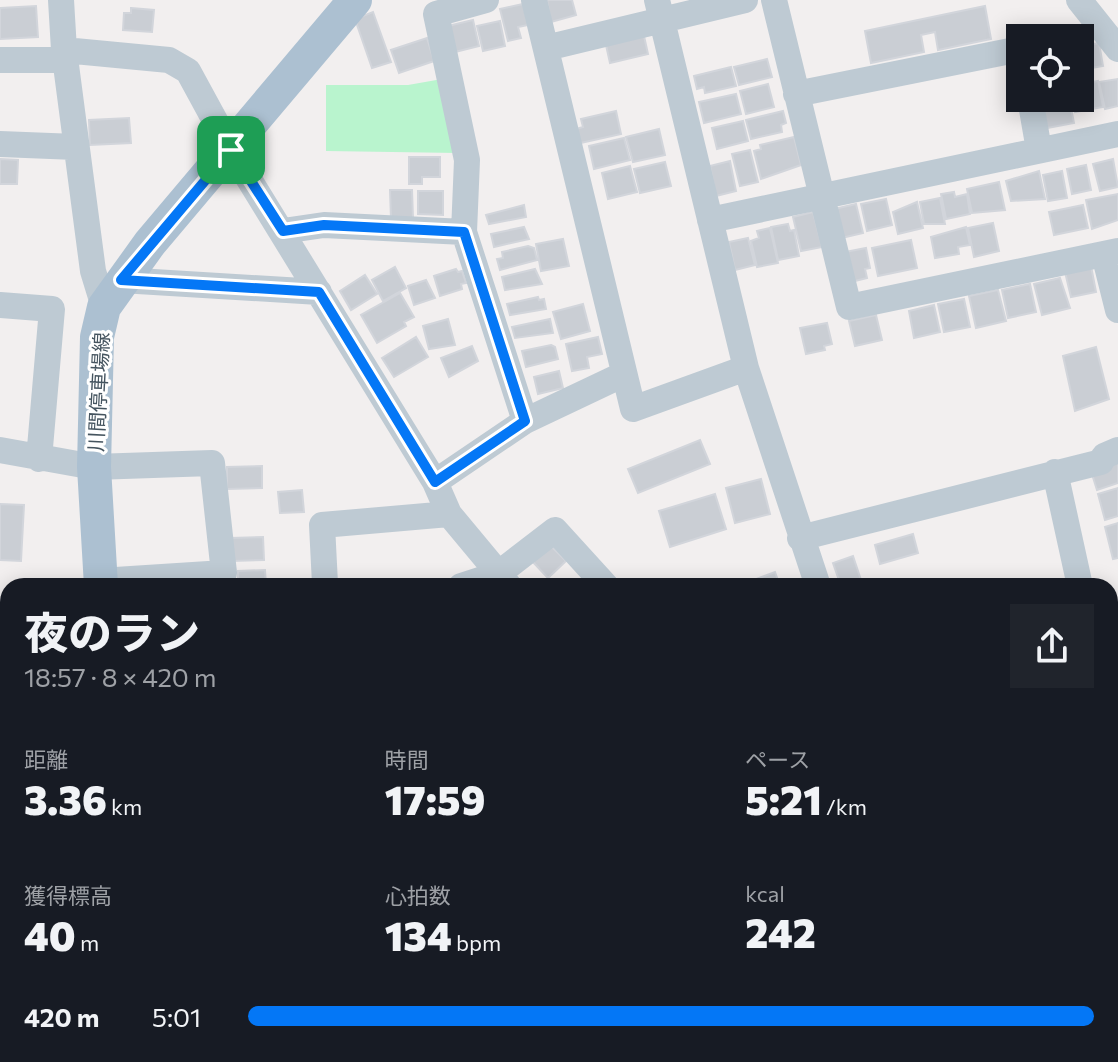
<!DOCTYPE html>
<html lang="ja">
<meta charset="utf-8">
<style>
:root{--surface:#171b24;--page:#20242c;--text:#f1f3f6;--muted:#9ea1a6;--accent:#0477f6}
body{margin:0;font-family:Commissioner,"Noto Sans JP",sans-serif;background:var(--page);color:var(--text);height:100vh;display:flex;flex-direction:column;font-size:30px;white-space:nowrap}
*{box-sizing:border-box;margin:0}
p{font-size:26px;color:var(--muted)}
.icon{flex:none;width:44px;height:44px;fill:none;stroke:currentColor;stroke-width:2;stroke-linecap:round;stroke-linejoin:round}
.map{position:relative;flex:1;overflow:hidden}
.panel{position:absolute;left:0px;top:578px;width:1118px;height:484px;display:flex;flex-direction:column;background:var(--surface);border-radius:24px 24px 0 0;box-shadow:0 4px 20px #0003}
.panel>*{flex:none}
.fabs{position:absolute;left:1006px;top:24px;display:grid;gap:16px}
.fabs a{display:grid;place-items:center;width:88px;height:88px;border-radius:0px;background:var(--surface);box-shadow:0 4px 20px #0003;font-size:40px}
.pin{position:absolute;display:grid;place-items:center;width:68px;height:68px;color:#fff;margin:-34px;border-radius:16px;box-shadow:0 4px 12px #0006}
.round{display:grid;place-items:center;flex:none;width:84px;height:84px;border-radius:0px;background:var(--page)}
.overview{display:flex;align-items:center;justify-content:space-between;height:136px;padding:0 24px}
h1{font-size:44px;font-weight:800;line-height:60px}
.figures{display:grid;grid-template-columns:repeat(3,1fr);gap:12px;height:136px;padding:8px 24px}
.figures div{display:grid;align-content:center}
.figures b{font-size:40px;font-weight:800}
.figures small{font-size:22px;font-weight:400}
.figures p{font-size:22px}
ul{padding:0 24px;list-style:none;font-size:26px}
li{display:grid;grid-template-columns:128px 96px 1fr;align-items:center;height:60px}
li i{height:20px;border-radius:10px;background:var(--accent)}
.map>svg:first-child{display:block}
.green{fill:#b9f4ce}
.building{fill:#caced4;stroke:#d2d5db;stroke-width:2}
.lines{fill:none;stroke-linecap:round;stroke-linejoin:round}
.minor{stroke:#becad3;stroke-width:26}
.major{stroke:#acc0d1;stroke-width:34}
.route-casing{stroke:#fff;stroke-width:16}
.route{stroke:#0477f6;stroke-width:10}
.labels{text-anchor:middle;dominant-baseline:central;stroke-width:6;stroke-linejoin:round;paint-order:stroke}
.street-label{font-size:20px;fill:#45545f;stroke:#fff}
</style>
<div class="map">
<svg width="1118" height="1062" viewBox="0 0 1118 1062">
<rect width="100%" height="100%" fill="#f2efef"/>
<path class="green" d="M442 79 458 153 326 151V85H408Z"/>
<path class="building" d="M547 0H572L576 15 551 22Z
M523 4 528 25 518 27 521 38 508 41 500 9Z
M36 6 38 37 0 39V8Z
M985 6 991 39 938 50 935 32 921 35 924 52 871 63 865 31Z
M131 8 154 10 152 32 123 30 124 13H131Z
M373 12 391 62 372 68 355 19Z
M473 20 479 46 455 52 448 26Z
M500 21 505 46 483 51 477 26Z
M644 36 648 54 610 63 606 45Z
M1092 37 1093 44 1099 43 1103 66 1080 70V39Z
M427 38 434 61 399 73 391 50Z
M767 59 772 77 739 85 734 67Z
M731 67 736 86 705 93 704 87 697 89 694 76Z
M1118 79V106L1105 109 1099 82Z
M1098 81 1103 107 1075 112 1072 98H1080V84Z
M768 84 774 107 746 114 740 91Z
M736 94 741 114 704 123 699 102Z
M1069 98 1074 123 1047 128 1042 101Z
M616 111 621 134 576 144 573 130 583 127 581 119Z
M783 111 786 123 781 125 782 132 751 139 746 120Z
M129 118 131 143 90 145 89 120Z
M743 121 748 141 717 149 712 128Z
M659 129 665 155 633 162 626 137Z
M794 137 801 165 761 179 754 151 761 149 760 145Z
M624 138 630 160 594 169 589 146Z
M750 150 758 182 740 186 732 154Z
M409 157H440V177H422V184H409Z
M0 159 18 160 17 184H0Z
M1113 159 1118 187 1100 191 1093 164Z
M730 161 736 191 716 196 710 166Z
M665 162 671 186 640 193 634 169Z
M1086 165 1091 190 1072 194 1067 169Z
M630 166 637 192 608 199 602 173Z
M1039 171 1045 199 1011 201 1006 181Z
M1062 171 1067 198 1048 201 1043 175Z
M999 182 1005 210 972 213 967 189Z
M390 190H412L413 218 391 219Z
M418 191H443V215L418 214Z
M954 192 955 197 967 194 970 214 946 219 941 194Z
M1118 194V220L1092 229 1086 200Z
M940 198 945 224H924L920 202Z
M886 199 892 225 867 231 861 204Z
M917 202 923 228 898 234 893 212Z
M856 204 863 233 837 239 830 210Z
M524 205 526 217 489 224 486 215Z
M1083 205 1088 228 1054 235 1049 212Z
M813 212 822 247 801 251 793 217Z
M993 223 999 251 974 257 968 228Z
M788 224 790 231 794 230 799 256 778 260 771 227Z
M524 227 529 239 494 247 491 234Z
M966 227 970 245 958 247 959 254 935 258 931 237Z
M770 228 778 263 757 267 751 241 759 238 757 231Z
M748 238 755 265 735 270 729 242Z
M563 239 569 266 541 271 536 244Z
M911 240 917 268 878 276 872 248Z
M528 246 534 248 537 260 500 270 497 259 503 258 502 252Z
M866 248 870 268 865 269 867 278 851 282 845 252Z
M1091 266 1096 292 1071 297 1065 272Z
M395 267 406 288 383 301 372 280Z
M456 269 458 272 462 271 466 283 461 284 462 289 440 296 434 276Z
M535 269 542 284 505 290 502 277Z
M365 275 377 294 351 310 340 291Z
M1060 278 1070 308 1042 315 1034 284Z
M426 280 435 298 414 305 408 286Z
M1030 284 1036 312 1008 318 1002 290Z
M998 290 1006 321 976 328 969 296Z
M400 293 414 317 404 322 406 326 377 343 361 315Z
M538 297 539 300 544 299 546 309 510 315 507 304Z
M964 299 970 327 944 332 938 304Z
M583 304 590 331 561 339 553 312Z
M934 305 940 332 914 338 909 311Z
M876 315 882 340 855 346 849 321Z
M448 319 455 345 429 349 423 326Z
M550 319 553 333 515 338 512 327Z
M827 323 832 344 824 346 825 350 806 354 800 328Z
M416 337 428 357 394 377 382 358Z
M598 337 602 354 587 357 589 368 572 371 566 344Z
M551 345 555 347 558 359 526 367 522 351Z
M472 346 478 361 449 377 441 358Z
M1096 347 1109 399 1075 411 1063 356Z
M559 371 563 388 538 394 534 377Z
M700 440 710 464 638 493 628 469Z
M1118 456V483L1097 490 1091 471Z
M262 466V488L227 489V467Z
M761 479 770 514 735 523 726 488Z
M1118 488V516L1105 520 1098 494Z
M302 490 304 512 280 513 278 492Z
M715 494 726 529 670 547 659 511Z
M0 504 24 505 21 561 0 560Z
M1118 523V558L1113 559 1105 527Z
M913 534 918 553 880 564 875 545Z
M263 537 264 560 232 561 231 538Z
M548 543 566 561 548 578 531 560Z
M853 556 863 586H841L833 563Z
M265 570 266 586H238V571Z
M775 572 780 586H744L743 584Z
M0 696 8 702V718L0 725Z
M0 755 8 762V781L2 787Z
M0 805 8 806V833L0 831Z
M4 1003H8V1034H3Z
M0 1051 32 1054V1062H0Z
M200 1054H260V1062H201Z
M448 1054H492L493 1062H428V1057Z"/>
<g class="lines">
<path class="minor" d="M61 0 64 50 93 271 104 307
M486 0 436 14 467 160 464 232 525 421
M534 0 633 409 746 368
M657 0 746 368 818 586
M774 0 849 307 1118 251
M1079 0 1118 49
M546 48 745 0
M64 50 169 60 188 71 231 150 435 482 449 514 509 586
M0 60H65
M796 94 1020 49
M1030 98 1039 150
M0 144 76 147
M710 220 1118 134
M283 231 324 225 464 232
M1104 254 1118 310
M121 280 319 292
M0 305 52 309 39 459
M0 450 94 467 212 463 224 573 100 581
M1055 472 1080 586
M435 482 525 421 622 375
M800 538 1101 462 1104 456 1118 450
M325 584 322 525 449 514
M461 586 498 574 555 530 606 586
M1110 724 1118 768
M0 738 8 729
M0 937H8
M1110 956 1118 952
M499 1054 501 1062
M660 1054 663 1062
M1034 1054 1038 1062
M904 1062 919 1054"/>
<path class="major" d="M101 586 94 467 97 337 104 307 150 243 355 0
M150 1054 151 1062"/>
</g>
<g class="lines">
<defs>
<path id="route" d="M231 150 283 231 324 225 464 232 525 421 435 482 319 292 121 280Z"/>
</defs>
<use href="#route" class="route-casing"/>
<use href="#route" class="route"/>
</g>
<g class="labels">
<g class="street-label">
<text transform="translate(98 392) rotate(-87)">川間停車場線</text>
</g>
</g>
</svg>
<div class="fabs">
<a><svg class="icon" aria-label="locate" viewBox="0 0 24 24"><circle cx="12" cy="12" r="6"/><path d="M12 2v4M12 18v4M2 12h4M18 12h4"/></svg></a>
</div>
<div class="pin" style="left:231px;top:150px;background:#1e9e55"><svg class="icon" aria-label="arrive" viewBox="0 0 24 24"><path d="M6 21V4h12l-3 4 3 4H6"/></svg></div>
<section class="panel">
<div class="overview"><div><h1>夜のラン</h1><p>18:57 · 8 × 420 m</p></div><a class="round"><svg class="icon" aria-label="share" viewBox="0 0 24 24"><path d="M12 15V3M7 8l5-5 5 5M5 13v7h14v-7"/></svg></a></div>
<div class="figures">
<div><p>距離</p><b>3.36<small> km</small></b></div>
<div><p>時間</p><b>17:59</b></div>
<div><p>ペース</p><b>5:21<small> /km</small></b></div>
</div>
<div class="figures">
<div><p>獲得標高</p><b>40<small> m</small></b></div>
<div><p>心拍数</p><b>134<small> bpm</small></b></div>
<div><p>kcal</p><b>242</b></div>
</div>
<ul>
<li><b>420 m</b>5:01<i style="width:100%"></i></li>
</ul>
</section>
</div>
